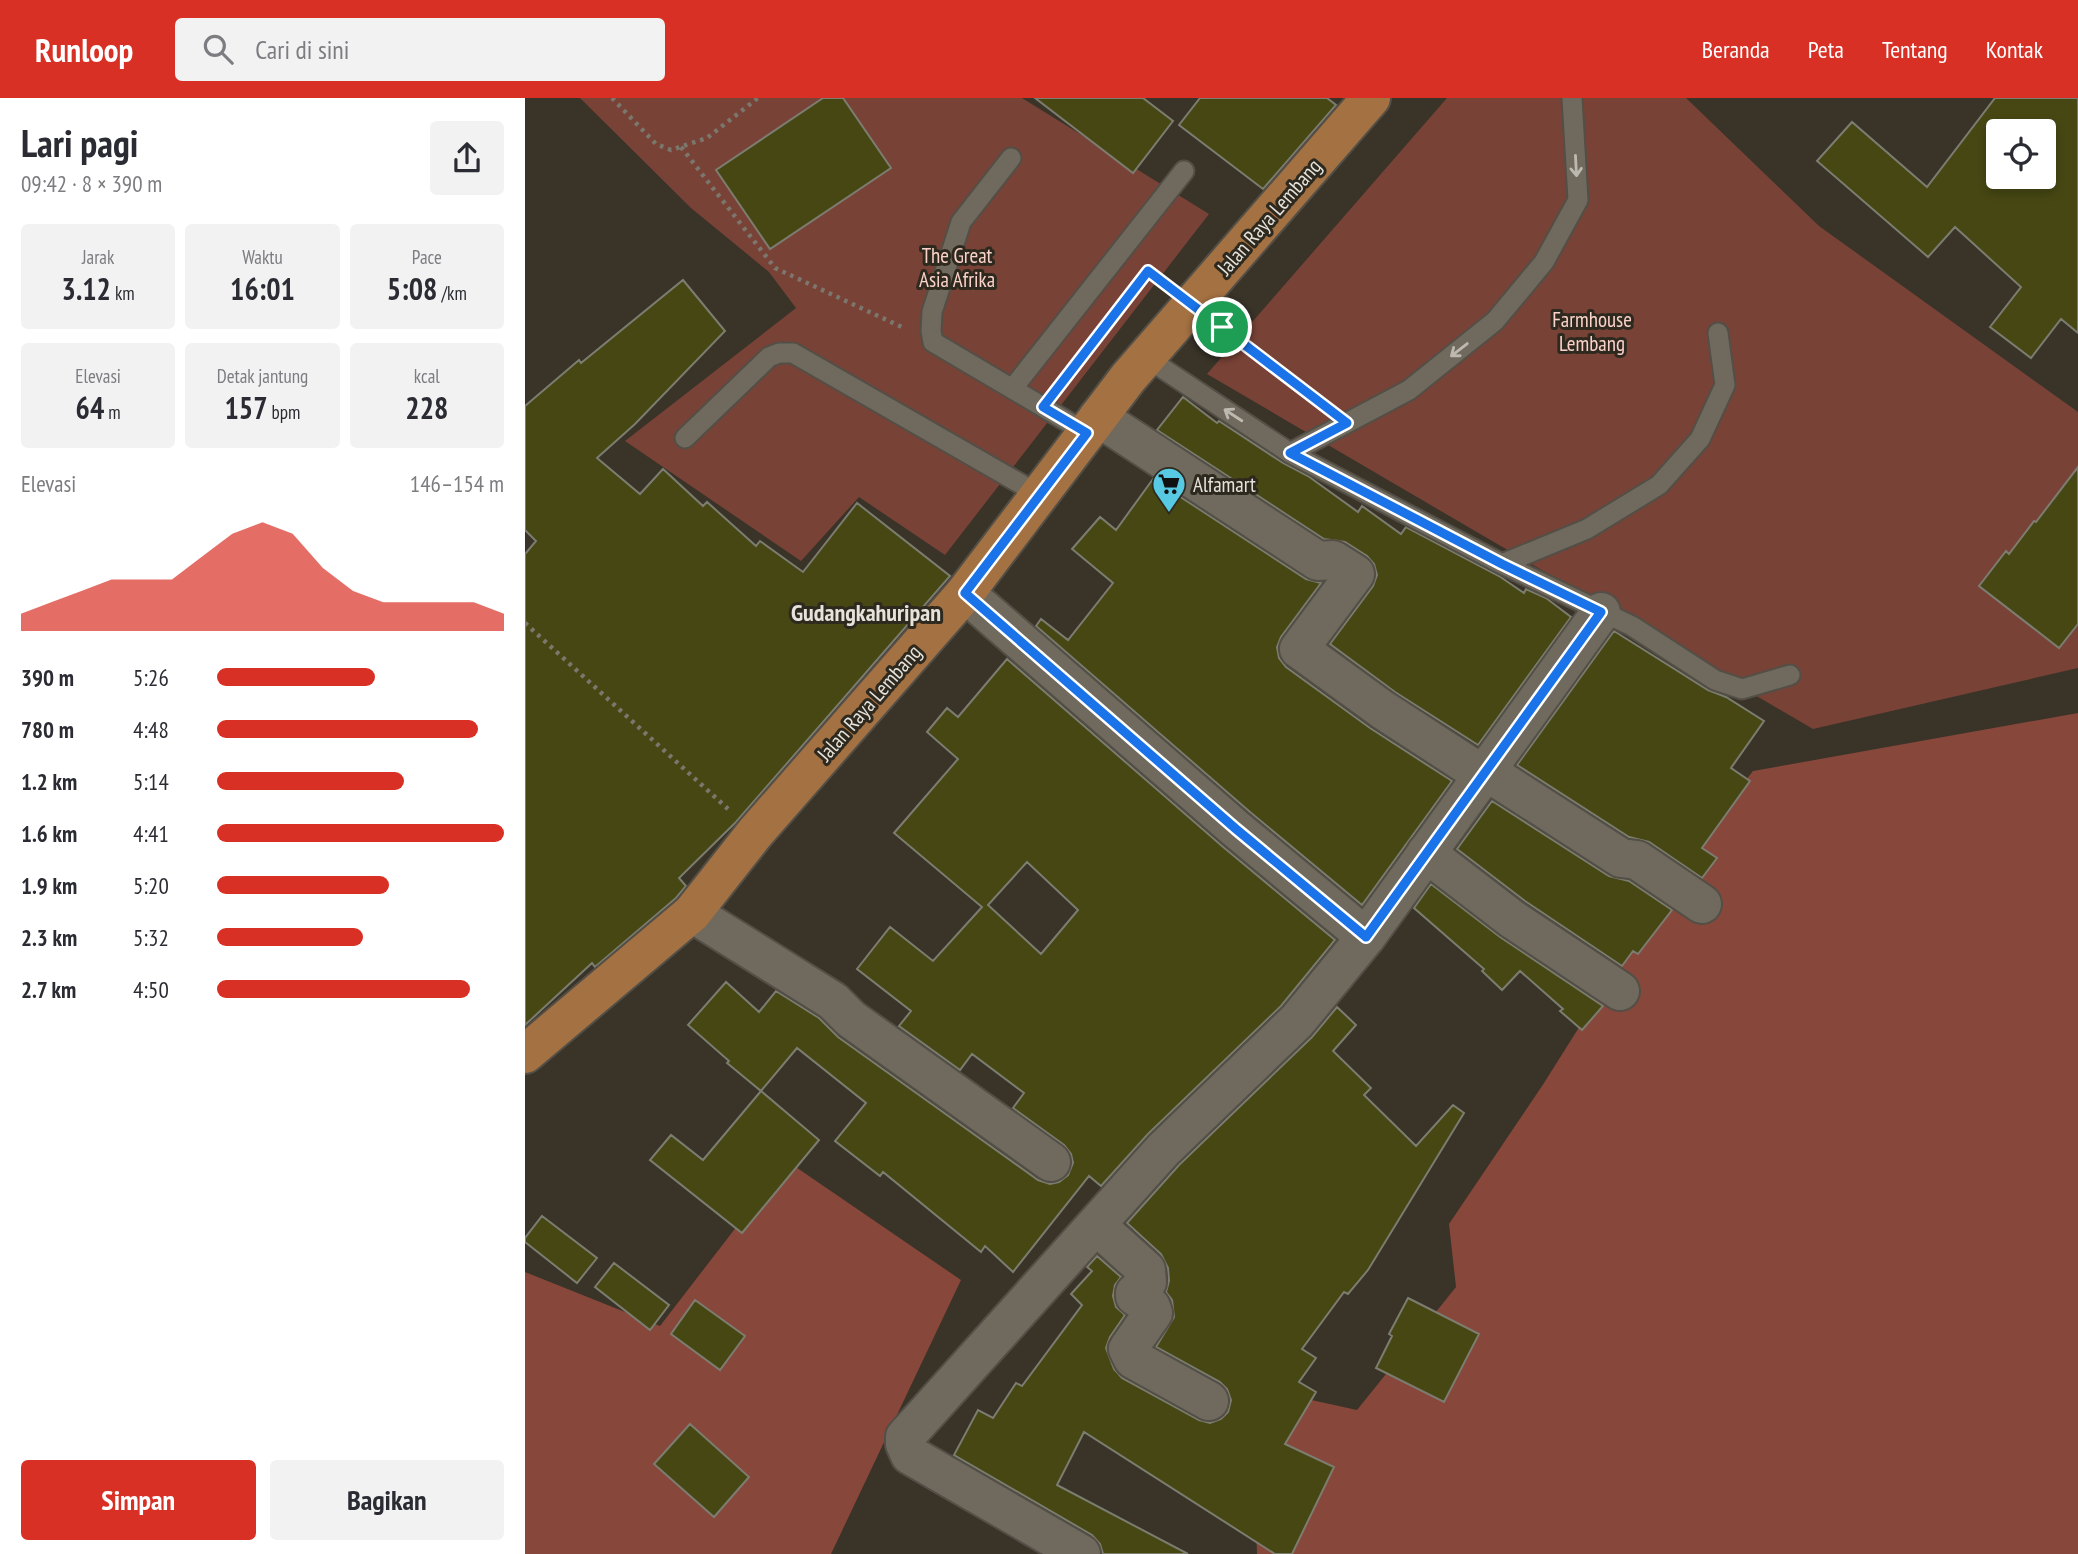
<!DOCTYPE html>
<html lang="id">
<meta charset="utf-8">
<style>
:root{--surface:#fff;--page:#f2f2f3;--text:#2b2b33;--muted:#7c7c81;--accent:#d93025}
body{margin:0;font-family:"PT Sans Narrow",sans-serif;background:var(--page);color:var(--text);height:100vh;display:flex;flex-direction:column;font-size:26px;white-space:nowrap}
*{box-sizing:border-box;margin:0}
p{font-size:23px;color:var(--muted)}
.icon{flex:none;width:38px;height:38px;fill:none;stroke:currentColor;stroke-width:2;stroke-linecap:round;stroke-linejoin:round}
.map{position:relative;flex:1;overflow:hidden}
.panel{display:flex;flex-direction:column;background:var(--surface);width:525px}
.panel>*{flex:none}
.tools{position:absolute;left:1461px;top:21px;display:grid;gap:14px}
.tools a{display:grid;place-items:center;width:70px;height:70px;border-radius:7px;background:var(--surface);box-shadow:0 4px 10px #0003;font-size:35px}
.pin{position:absolute;display:grid;place-items:center;width:60px;height:60px;color:#fff;margin:-30px;border:4px solid #fff;border-radius:50%;box-shadow:0 2px 7px #0007}
.round{display:grid;place-items:center;flex:none;width:74px;height:74px;border-radius:7px;background:var(--page)}
.overview{display:flex;align-items:center;justify-content:space-between;height:119px;padding:0 21px}
h1{font-size:38px;font-weight:800;line-height:52px}
.metrics{display:grid;grid-template-columns:repeat(3,1fr);gap:10px;height:119px;padding:7px 21px}
.metrics div{display:grid;align-content:center;border-radius:7px;background:var(--page);text-align:center}
.metrics b{font-size:30px;font-weight:800}
.metrics small{font-size:19px;font-weight:400}
.metrics p{font-size:19px}
.chart{height:196px;padding:14px 21px}
.chart p{display:flex;justify-content:space-between}
.chart svg{width:100%;height:126px;margin-top:7px;fill:var(--accent);opacity:.7}
.action{display:flex;gap:14px;margin-top:auto;padding:14px 21px}
.action a{flex:1;height:80px;border-radius:7px;background:var(--accent);color:#fff;font-size:28px;font-weight:800;line-height:80px;text-align:center}
.action a+a{background:var(--page);color:var(--text)}
ul{padding:0 21px;list-style:none;font-size:23px}
li{display:grid;grid-template-columns:112px 84px 1fr;align-items:center;height:52px}
li i{height:18px;border-radius:9px;background:var(--accent)}
header{display:flex;align-items:center;gap:42px;box-sizing:border-box;height:98px;padding:0 35px;background:var(--accent);color:#fff}
header strong{font-size:33px}
nav{display:flex;gap:38px;margin-inline-start:auto;font-size:24px}
.search{width:490px;height:63px;background:var(--page);display:flex;align-items:center;gap:18px;box-sizing:border-box;padding:0 24px;border-radius:7px;color:var(--muted);font-size:26px}
main{display:flex;flex:1;min-height:0}
.map>svg:first-child{display:block}
.green{fill:#794237}
.forest{fill:#87473b}
.building{fill:#464713;stroke:#7c7d70;stroke-width:2;fill-rule:evenodd}
.lines{fill:none;stroke-linecap:round;stroke-linejoin:round}
.lane-casing{stroke:#534f46;stroke-width:23}
.street-casing{stroke:#534f46;stroke-width:42}
.primary-casing{stroke:#534f46;stroke-width:42}
.path{stroke:#7b776d;stroke-width:4.5;stroke-dasharray:3.5 5;stroke-linecap:butt}
.lane{stroke:#706a5e;stroke-width:19}
.street{stroke:#706a5e;stroke-width:38}
.primary{stroke:#a47142;stroke-width:38}
.path-bridge{stroke:#7b776d;stroke-width:4.5;stroke-dasharray:3.5 5;stroke-linecap:butt}
.oneway{stroke:#bdb9b0}
.route-casing{stroke:#fff;stroke-width:14}
.route{stroke:#1a73e8;stroke-width:9}
.labels{text-anchor:middle;dominant-baseline:central;stroke-width:6;stroke-linejoin:round;paint-order:stroke}
.street-label{font-size:21px;fill:#e6e3dc;stroke:#2e291e}
.park-label{font-size:21px;fill:#fbd2c9;stroke:#2e291e}
.poi-label{font-size:21px;fill:#e6e3dc;stroke:#2e291e;text-anchor:start}
.quarter-label{font-size:24px;font-weight:bold;fill:#e6e3dc;stroke:#2e291e}
</style>
<header>
<strong>Runloop</strong>
<div class="search"><svg class="icon" aria-label="search" viewBox="0 0 24 24"><circle cx="10" cy="10" r="6"/><path d="M15 15l6 6"/></svg>Cari di sini</div>
<nav><a>Beranda</a><a>Peta</a><a>Tentang</a><a>Kontak</a></nav>
</header>
<main>
<section class="panel">
<div class="overview"><div><h1>Lari pagi</h1><p>09:42 · 8 × 390 m</p></div><a class="round"><svg class="icon" aria-label="share" viewBox="0 0 24 24"><path d="M12 15V3M7 8l5-5 5 5M5 13v7h14v-7"/></svg></a></div>
<div class="metrics">
<div><p>Jarak</p><b>3.12<small> km</small></b></div>
<div><p>Waktu</p><b>16:01</b></div>
<div><p>Pace</p><b>5:08<small> /km</small></b></div>
</div>
<div class="metrics">
<div><p>Elevasi</p><b>64<small> m</small></b></div>
<div><p>Detak jantung</p><b>157<small> bpm</small></b></div>
<div><p>kcal</p><b>228</b></div>
</div>
<div class="chart"><p><span>Elevasi</span>146–154 m</p>
<svg viewBox="0 0 160 44" preserveAspectRatio="none"><path d="M0 44V38L10 34L20 30L30 26L40 26L50 26L60 18L70 10L80 6L90 10L100 22L110 30L120 34L130 34L140 34L150 34L160 38V44z"/></svg>
</div>
<ul>
<li><b>390 m</b>5:26<i style="width:55%"></i></li>
<li><b>780 m</b>4:48<i style="width:91%"></i></li>
<li><b>1.2 km</b>5:14<i style="width:65%"></i></li>
<li><b>1.6 km</b>4:41<i style="width:100%"></i></li>
<li><b>1.9 km</b>5:20<i style="width:60%"></i></li>
<li><b>2.3 km</b>5:32<i style="width:51%"></i></li>
<li><b>2.7 km</b>4:50<i style="width:88%"></i></li>
</ul>
<div class="action"><a>Simpan</a><a>Bagikan</a></div>
</section>
<div class="map">
<svg width="1553" height="1456" viewBox="0 0 1553 1456">
<rect width="100%" height="100%" fill="#393328"/>
<path class="green" d="M55 0H497L684 116 420 457 334 399 276 463 100 343 271 210 244 174 166 110Z
M922 0H1161L1294 128 1553 314V570L1288 631 682 276Z"/>
<path class="forest" d="M1553 615V1456H732L729 1369 768 1298 832 1312 931 1189 924 1126 1019 985 1165 753 1228 673Z
M262 1063 436 1182 306 1456H0V1174L135 1228Z"/>
<path class="building" d="M298 0H318L366 70 245 151 191 72Z
M510 0H618L648 23 608 75Z
M675 0H802L811 7 738 91 654 27Z
M1470 0H1553V235L1536 221 1506 260 1465 229 1496 189 1430 129 1403 159 1292 63 1327 24 1402 89ZM1474 33H1519V79H1474Z
M158 182 200 233 110 326 72 360 115 396 138 371 178 408 182 404 231 448 235 443 278 474 332 405 425 478 211 724 154 780 161 788 151 800 70 869 67 865 0 927V456L11 443 0 432V308L54 262 56 265Z
M658 299 692 325 694 323 758 365 783 378 833 414 837 408 876 436 881 429 974 478 999 495 1001 491 1021 500 1046 519 953 647 870 594 805 546 848 488 852 477 849 466 842 458 820 444 799 441 632 332Z
M1553 369V526L1534 550 1454 488 1481 453 1484 456 1509 423 1511 424Z
M628 381 781 481 796 485 756 539 752 549 754 560 761 569 845 630 927 683 837 807 725 714 511 528 516 521 543 542 588 485 547 451 575 419 591 432Z
M1089 533 1183 592 1201 599 1239 623 1206 670 1225 683 1177 750 1192 760 1177 780 1124 744 1104 739 992 667Z
M482 561 697 748 810 842 756 908 623 1036 576 1088 564 1078 488 1174 460 1148 456 1154 358 1074 355 1078 310 1043 341 1005 272 950 236 993 202 965 204 963 163 927 201 884 234 914 251 893 294 920 313 939 513 1082 525 1086 534 1084 543 1077 548 1065 546 1056 539 1047 488 1010 499 995 447 956 435 972 374 928 386 913 332 871 365 829 408 863 457 809 369 735 433 661 402 634 422 610 433 619ZM502 764 553 812 516 856 463 807Z
M967 703 1084 778 1104 783 1147 812 1113 856 1108 853 1097 868 1000 803 932 751Z
M906 786 975 839 1078 908 1057 932 1035 913 1038 911 995 873 977 892 957 873 959 871 889 810Z
M812 909 831 927 808 953 846 990 839 997 891 1048 928 1007 939 1015 843 1172 823 1196 819 1194 777 1251 791 1260 774 1284 791 1294 760 1346 809 1369 767 1456H750L559 1334 532 1387 663 1456H578L575 1446 567 1437 429 1357 453 1312 468 1320 491 1285 497 1288 557 1207 546 1196 567 1173 562 1169 572 1158 596 1179 590 1187 588 1198 591 1209 600 1217 585 1239 581 1250 589 1271 597 1280 674 1322 685 1325 696 1321 703 1314 706 1302 702 1291 695 1284 631 1249 649 1219 647 1202 641 1194 644 1183 643 1170 636 1156 602 1125 654 1067 787 939Z
M236 993 294 1042 217 1135 125 1062 146 1037 178 1062Z
M17 1118 72 1160 52 1185 0 1144V1140Z
M89 1165 144 1207 125 1232 70 1189Z
M883 1200 954 1236 919 1304 851 1270 867 1238 864 1236Z
M170 1202 220 1238 195 1272 146 1236Z
M165 1326 224 1379 189 1419 129 1366Z"/>
<g class="lines">
<defs>
<path id="lane" d="M486 60 436 124 407 214 406 233 408 244 562 335
M622 260 765 355 977 466 1107 528 1190 582 1217 591 1265 577
M488 290 659 73
M160 340 244 259 254 255H268L515 397
M765 355 884 292 970 223 1019 164 1053 102 1047 0
M977 466 1062 431 1134 387 1175 341 1200 287 1193 235"/>
<path id="street" d="M573 319 793 463 808 462 830 476 774 551 858 612 958 677
M440 495 711 731 841 839
M961 673 1096 760 1112 762 1177 806
M901 755 987 821 1095 893
M167 815 308 903 326 921 526 1064
M571 1127 621 1172 622 1184 610 1195V1198L626 1209 628 1215 603 1251 608 1261 684 1303
M556 1456 385 1357 380 1346V1339L638 1052 772 923 841 839 1076 514"/>
<path id="primary" d="M0 956 167 815 230 735 440 495 603 280 846 0"/>
</defs>
<use href="#lane" class="lane-casing"/>
<use href="#street" class="street-casing"/>
<use href="#primary" class="primary-casing"/>
<path class="path" d="M87 0 131 46 146 52 182 40 233 0
M156 49 250 170 379 230
M697 229 799 308
M534 289 623 173
M0 525 203 711"/>
<use href="#lane" class="lane"/>
<use href="#street" class="street"/>
<use href="#primary" class="primary"/>
<path class="path-bridge" d="M623 173 697 229"/>
</g>
<defs><path id="oneway-shaft" d="M-6 0H5M1.5-3L5.5 0L1.5 3" fill="none" stroke-width="1.6" stroke-linecap="round" stroke-linejoin="round" transform="scale(1.75)"/></defs>
<g class="oneway">
<use href="#oneway-shaft" transform="translate(1051 68) rotate(87)"/>
<use href="#oneway-shaft" transform="translate(934 252) rotate(142)"/>
<use href="#oneway-shaft" transform="translate(708 317) rotate(-147)"/>
</g>
<g class="lines">
<defs>
<path id="route" d="M623 173 822 325 765 355 977 466 1076 514 841 839 711 731 440 495 562 335 518 309Z"/>
</defs>
<use href="#route" class="route-casing"/>
<use href="#route" class="route"/>
</g>
<defs>
<symbol id="supermarket-pin" viewBox="-11 -11 22 30"><path d="M0 17L-7.5 6A9.5 9.5 0 1 1 7.5 6Z" fill="#57c9e2" stroke="#2e291e"/><path d="M-6-5.5h2.5l.6 2H6L4.5 2H-2.5L-4.4-4H-6ZM-1.5 3.2a1.3 1.3 0 1 0 .1 0ZM3 3.2a1.3 1.3 0 1 0 .1 0Z" fill="#111"/></symbol>
</defs>
<g fill-rule="evenodd">
<use href="#supermarket-pin" x="625" y="367" width="38" height="52"/>
</g>
<g class="labels">
<g class="street-label">
<text transform="translate(744 119) rotate(-49)">Jalan Raya Lembang</text>
<text transform="translate(344 605) rotate(-49)">Jalan Raya Lembang</text>
</g>
<g class="park-label">
<text x="432" y="157">The Great<tspan x="432" dy="24">Asia Afrika</tspan></text>
<text x="1067" y="221">Farmhouse<tspan x="1067" dy="24">Lembang</tspan></text>
</g>
<g class="poi-label">
<text x="668" y="386">Alfamart</text>
</g>
<g class="quarter-label">
<text x="341" y="514">Gudangkahuripan</text>
</g>
</g>
</svg>
<div class="tools">
<a><svg class="icon" aria-label="locate" viewBox="0 0 24 24"><circle cx="12" cy="12" r="6"/><path d="M12 2v4M12 18v4M2 12h4M18 12h4"/></svg></a>
</div>
<div class="pin" style="left:697px;top:229px;background:#1e9e55"><svg class="icon" aria-label="arrive" viewBox="0 0 24 24"><path d="M6 21V4h12l-3 4 3 4H6"/></svg></div>
</div>
</main>
